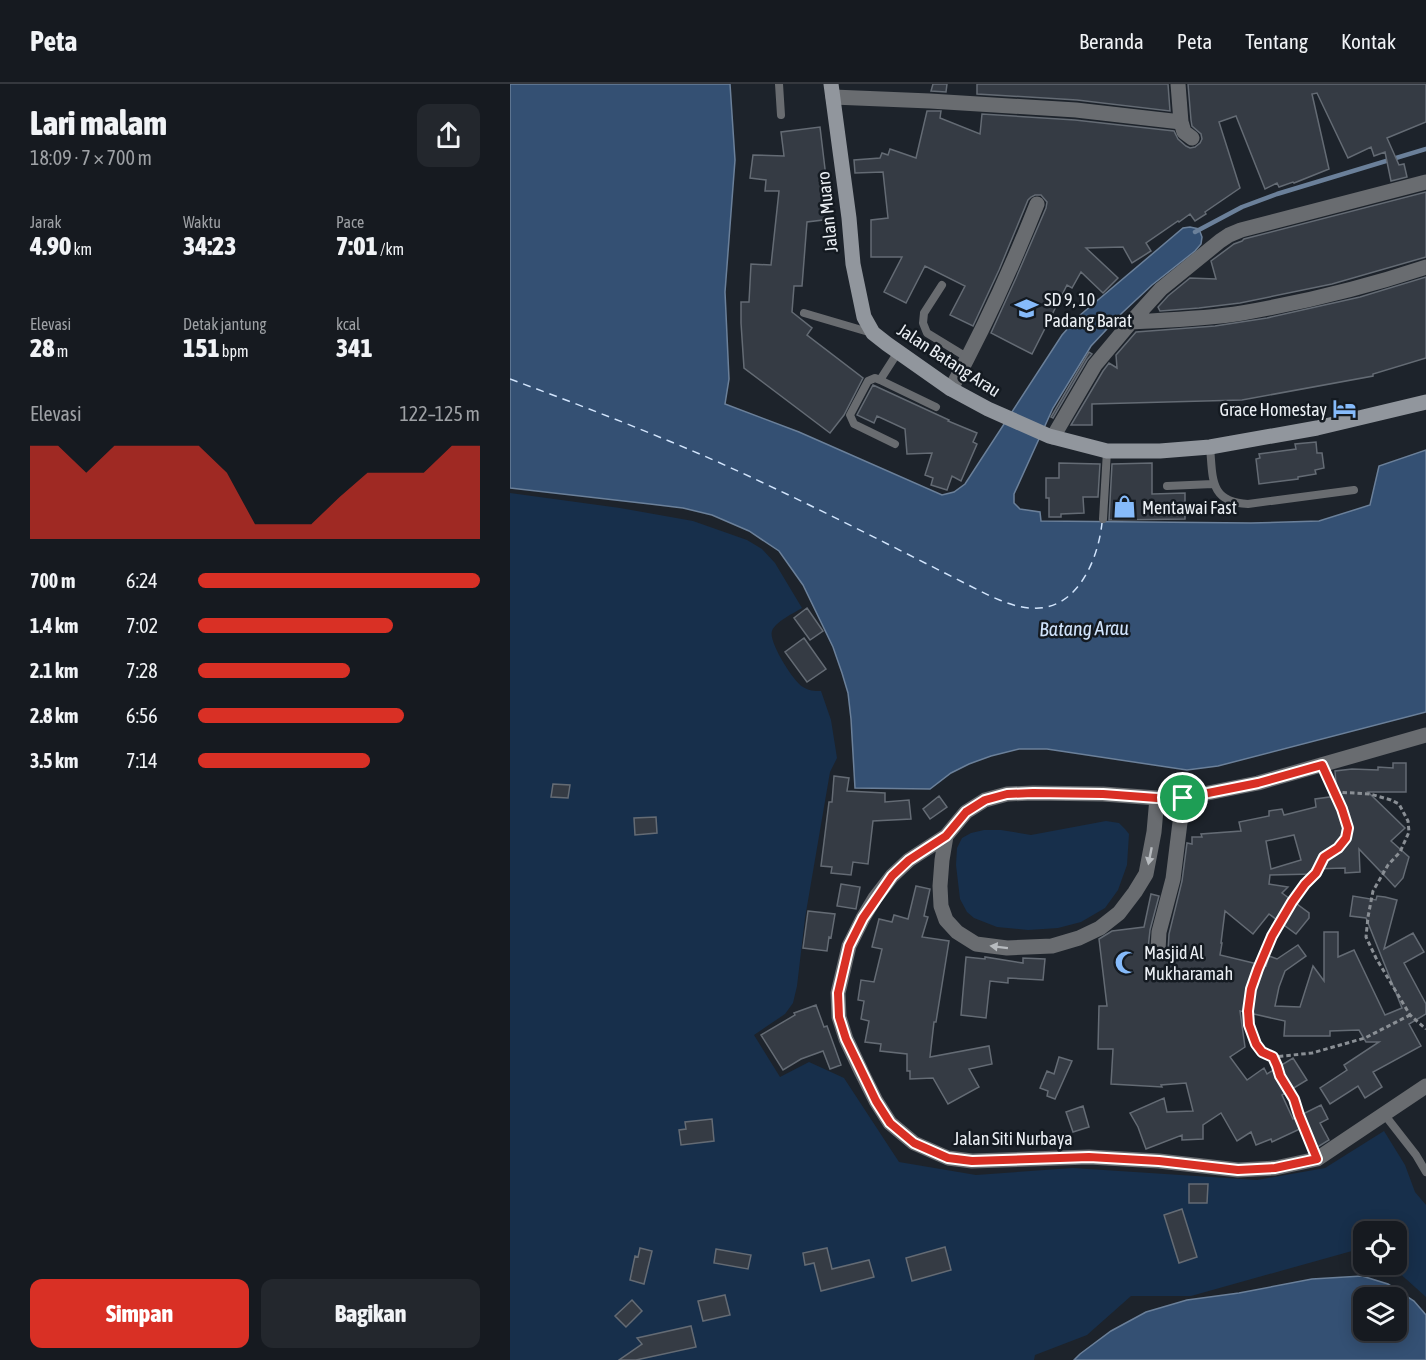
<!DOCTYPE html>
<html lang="id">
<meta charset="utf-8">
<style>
:root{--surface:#161a20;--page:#23272d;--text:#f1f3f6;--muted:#9ea1a5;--line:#35383e;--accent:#d93025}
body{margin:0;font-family:"Asap Condensed",sans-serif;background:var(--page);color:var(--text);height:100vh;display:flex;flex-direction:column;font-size:22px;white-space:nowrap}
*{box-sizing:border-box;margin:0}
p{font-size:20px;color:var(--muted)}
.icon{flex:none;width:33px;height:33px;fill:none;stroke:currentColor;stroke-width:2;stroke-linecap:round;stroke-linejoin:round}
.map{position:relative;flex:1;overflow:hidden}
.sheet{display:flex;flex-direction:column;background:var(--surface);width:510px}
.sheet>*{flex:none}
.tools{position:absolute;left:843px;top:1137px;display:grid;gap:12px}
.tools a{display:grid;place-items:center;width:54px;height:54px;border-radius:12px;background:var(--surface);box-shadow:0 3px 15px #0003,0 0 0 2px var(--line);font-size:30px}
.pin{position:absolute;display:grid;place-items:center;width:51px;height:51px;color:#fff;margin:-26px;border:3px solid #fff;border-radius:50%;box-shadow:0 2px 6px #0007}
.round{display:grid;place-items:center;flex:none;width:63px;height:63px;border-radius:12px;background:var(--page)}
.overview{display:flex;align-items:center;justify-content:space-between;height:102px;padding:0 30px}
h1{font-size:33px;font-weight:800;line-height:45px}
.figures{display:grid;grid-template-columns:repeat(3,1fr);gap:9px;height:102px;padding:6px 30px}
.figures div{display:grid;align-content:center}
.figures b{font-size:26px;font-weight:800}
.figures small{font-size:16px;font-weight:400}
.figures p{font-size:16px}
.chart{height:168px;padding:12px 30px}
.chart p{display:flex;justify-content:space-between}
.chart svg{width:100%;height:108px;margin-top:6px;fill:var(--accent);opacity:.7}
.action{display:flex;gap:12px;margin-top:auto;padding:12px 30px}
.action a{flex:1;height:69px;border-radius:12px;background:var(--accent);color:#fff;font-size:24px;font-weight:800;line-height:69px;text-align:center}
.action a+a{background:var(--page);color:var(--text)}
ul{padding:0 30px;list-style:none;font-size:20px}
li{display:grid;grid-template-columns:96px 72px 1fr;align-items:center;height:45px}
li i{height:15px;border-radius:8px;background:var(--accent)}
header{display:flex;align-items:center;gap:36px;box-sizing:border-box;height:84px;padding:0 30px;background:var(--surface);border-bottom:2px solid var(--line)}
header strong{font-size:28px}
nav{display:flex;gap:33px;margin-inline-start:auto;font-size:21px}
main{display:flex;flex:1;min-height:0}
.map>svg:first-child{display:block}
.green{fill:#172f4b}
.water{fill:#345073;stroke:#6b809a;stroke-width:1.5;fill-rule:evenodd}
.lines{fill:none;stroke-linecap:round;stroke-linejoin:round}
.stream{stroke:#6b809a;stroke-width:4.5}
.ferry{stroke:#d1e4fc;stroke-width:1.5;stroke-dasharray:8 6;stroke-linecap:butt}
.building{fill:#353b44;stroke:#646b74;stroke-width:1.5;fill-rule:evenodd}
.path{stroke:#8a8f95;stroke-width:3;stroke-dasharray:4.5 3;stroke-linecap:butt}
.service{stroke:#696c70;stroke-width:8}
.minor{stroke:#696c70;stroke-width:15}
.tertiary{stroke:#696c70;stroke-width:15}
.secondary{stroke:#91969d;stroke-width:15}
.oneway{fill:#b7bbbf}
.route-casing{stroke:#fff;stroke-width:12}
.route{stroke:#d93025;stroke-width:8}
.labels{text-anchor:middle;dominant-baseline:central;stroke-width:5;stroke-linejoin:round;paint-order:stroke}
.street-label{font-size:18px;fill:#ebeff4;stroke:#141a21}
.poi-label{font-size:18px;fill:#ebeff4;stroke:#141a21;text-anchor:start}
.water-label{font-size:20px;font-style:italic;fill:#d1e4fc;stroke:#141a21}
</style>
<header>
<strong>Peta</strong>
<nav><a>Beranda</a><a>Peta</a><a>Tentang</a><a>Kontak</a></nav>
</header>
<main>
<section class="sheet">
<div class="overview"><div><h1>Lari malam</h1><p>18:09 · 7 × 700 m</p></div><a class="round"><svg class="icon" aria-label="share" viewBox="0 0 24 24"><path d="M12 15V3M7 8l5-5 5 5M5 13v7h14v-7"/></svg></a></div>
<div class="figures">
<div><p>Jarak</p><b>4.90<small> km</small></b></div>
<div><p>Waktu</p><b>34:23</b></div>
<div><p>Pace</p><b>7:01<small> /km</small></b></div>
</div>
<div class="figures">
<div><p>Elevasi</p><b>28<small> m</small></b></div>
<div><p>Detak jantung</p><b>151<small> bpm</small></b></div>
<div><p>kcal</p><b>341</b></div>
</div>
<div class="chart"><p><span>Elevasi</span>122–125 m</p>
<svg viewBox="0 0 160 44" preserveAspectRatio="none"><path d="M0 44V6L10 6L20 17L30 6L40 6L50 6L60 6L70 17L80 38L90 38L100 38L110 27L120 17L130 17L140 17L150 6L160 6V44z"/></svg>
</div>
<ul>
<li><b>700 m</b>6:24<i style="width:100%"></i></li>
<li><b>1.4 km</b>7:02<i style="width:69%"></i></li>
<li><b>2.1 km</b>7:28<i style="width:54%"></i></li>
<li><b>2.8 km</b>6:56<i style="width:73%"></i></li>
<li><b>3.5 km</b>7:14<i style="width:61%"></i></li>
</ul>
<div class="action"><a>Simpan</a><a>Bagikan</a></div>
</section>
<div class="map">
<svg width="916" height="1276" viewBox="0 0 916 1276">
<rect width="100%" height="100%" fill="#1d232b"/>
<path class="green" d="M0 409 110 424 183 437 237 456 252 465 265 479 292 524C284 529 265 538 262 547 258 557 283 597 293 603 299 607 304 607 311 607L321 636 327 674 320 688 295 834 287 902 283 919 275 930 244 951 270 993 299 978 334 994 389 1078 466 1091 563 1084 747 1096 815 1084 874 1047 895 1081 905 1108 916 1121V1213L886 1186 873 1181 886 1180V1148H854L853 1172 842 1167 681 1212H621L577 1251 525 1271 524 1276H0Z
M596 737 609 739 615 745 619 750 617 781 608 806 595 824 571 838 548 844 518 846 487 843 464 834 457 828 450 815 446 781 447 764 452 754 461 749 474 746H491L521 751Z"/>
<path class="water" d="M0 0H220L225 76 215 208 219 295 215 320 289 348 432 411 444 408 455 400 552 251 569 232 673 144 680 143 689 145 692 153 691 160 685 167 642 201 612 229 581 262 543 324 504 410V419L510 425 530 428 531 437 741 439 809 437 860 421 869 382 916 366V628L708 682 677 686 537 665H509L481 672 459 680 441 689 420 705 345 704 341 635 338 609 332 589 323 563 293 501 269 467 239 447 202 431 173 424 140 420 0 404Z
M852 1192 878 1200 904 1217 916 1231V1276H564L570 1270 601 1247 636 1228 677 1216 729 1209 802 1195ZM854 1214H886V1246H854Z"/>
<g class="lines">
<path class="stream" d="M685 148 732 123 767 110 916 65"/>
<path class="ferry" d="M0 295C70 321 140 348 208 378 301 420 391 467 482 513 495 518 508 524 522 524 567 527 588 476 592 439"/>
</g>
<path class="building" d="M423 0H437L436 8 421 7Z
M467 0H658L660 27 567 16 467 10Z
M678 0H916V38L877 54 889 81 894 80 897 93 881 97 875 68 864 72 861 63 838 74 807 9 802 10 819 85 784 99 783 98 769 103 767 99 755 105 726 32 709 38 730 104 695 128 696 130 685 137 680 130 669 138 668 137 636 159 641 167 622 179 613 163 576 164 608 194 593 209 571 188 562 204 557 201 522 270 481 249 506 194 536 124 537 118 531 111H525L521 113 518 116 489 186 463 242 440 231 455 202 415 182 396 219 374 208 392 173H361V136L378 134 373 88 345 89 344 76 370 74 372 69 378 71 380 65 406 74 417 27H431L430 34 470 50 472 30 565 36 664 47 668 55 676 62 680 64 685 63 690 59 692 55 691 50 682 42 681 36Z
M310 43 321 135 297 138 292 202H284L282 228 302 244 297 251 353 294 334 331 320 349 234 284 231 239V218H239L241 180 261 181 269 107H255L256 96 240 94 243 71 274 72 271 48Z
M916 108V173L822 200 730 219 689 224 650 227 648 223 658 212 680 194 706 195 701 177 724 160 732 157 734 155Z
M916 193V274L863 290V292L732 316 582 320V341H561L593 287 599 279 607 284 606 271 626 248 705 242 757 234 850 213Z
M579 268 582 270 577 276 543 334 541 333Z
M363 301 439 336 438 337 467 349 463 358 467 360 451 397 442 392 437 406 421 401 423 394 415 391 422 369 397 370 395 345 367 332 364 339 347 331Z
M806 358 807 369H812L814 384 805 386 806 390 788 393V395L749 400 746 375 750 374 749 370 786 365 785 360Z
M549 379 590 380 588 413H573L574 429 551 430V433H539V414H536V394H549Z
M642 379V410L675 409V435L599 436 602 380Z
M297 524 313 547 300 556 284 534Z
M294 554 316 585 297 598 275 568Z
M883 679H896V708H858L895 744 881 757 899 773 893 794 885 803 873 790V787L871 788 849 765 850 788 835 789V784L802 785 803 790 760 791 759 800 778 803 772 809 799 829V834L786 850 759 830 743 850 715 827 711 859H712L710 871 756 882 759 872 767 875 788 861 796 872 775 887 769 903 765 922 790 923 803 882 814 897V848H828V873L844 866 875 931 892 924 856 834 840 832 843 812 866 816 867 812 875 813 887 816 874 865 903 849 914 868 894 879 916 920V930L899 940 911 962 863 988 872 1003 855 1014 848 1002 820 1020 810 1004 837 986 834 981 869 958H856L849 946 820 947V952H774L775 937 730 927 735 963 720 973 737 996 754 984 757 990 783 974 797 996 772 1011 783 1035 811 1021 818 1035 810 1039 819 1056 806 1064 794 1043 762 1058 761 1055 746 1061 741 1048 727 1057 711 1029 693 1041V1055L672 1056V1051L636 1065 628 1043 620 1029 654 1014 657 1028 683 1027 676 999 651 1001 652 1003 601 1000 603 965H588L589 922H597L589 855 602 847 634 843 641 810 649 812 640 846 638 865 640 871 643 874 648 876 653 874 658 867 659 850 672 797 677 759 682 760V753H692L691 750 731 747 729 738 759 732V727L772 725 774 731 806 723 805 715 827 712 825 687 842 685 868 686V683L883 684ZM784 751 791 776 761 785 756 757Z
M324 692 339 694 337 707 375 709V718L399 716 401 735 363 737 358 780 343 778 341 791 321 789 322 783 311 782 319 718H322Z
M43 700 60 701 58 714 41 713Z
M429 712 437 723 420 735 413 725Z
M146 733 147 749 125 751 124 734Z
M331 800 350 803 346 825 327 822Z
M406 802 420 805 414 832 418 833 412 853 439 857 426 938H424L420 973 479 962 482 980 459 985 469 1003 438 1020 423 994 400 995V987H397V970L370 967 371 960 355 958 359 937 351 935 354 917 348 916 351 896 364 898 372 865 362 863 369 835 382 838 384 831 398 835Z
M298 827 325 830 321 854 319 853 317 867 293 864Z
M456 873 475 875V873L513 879V874L535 875 533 896 498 894V899L480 897 476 934 451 931Z
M306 921 314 943 317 942 331 981 320 985 313 967 291 975 273 986 251 951 285 931 284 929Z
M549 973 562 977 545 1015 537 1012 538 1007 530 1004 537 987 544 990Z
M573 1022 579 1043 563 1048 556 1028Z
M202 1035 204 1057 171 1061 169 1046 176 1045 175 1038Z
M679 1100H698L697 1119H679Z
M672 1125 687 1173 669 1179 654 1131Z
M435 1163 441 1186 402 1197 396 1174Z
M130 1164 142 1167 134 1200 120 1196 125 1172 128 1173Z
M317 1164 322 1185 359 1176 364 1193 311 1207 304 1179 295 1181 293 1169Z
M206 1165 241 1171 238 1185 204 1179Z
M215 1211 220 1231 193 1237 188 1217Z
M122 1216 132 1227 116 1243 105 1232Z
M181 1242 186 1263 126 1276H109L132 1260 127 1254Z"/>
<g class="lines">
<path class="path" d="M818 694 832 725 838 744 836 754 828 764 814 773 806 789 795 800 782 818 762 852 748 885 742 905 738 927 739 941 746 960 752 968 763 973 802 969 855 954 900 931
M825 708 860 710 881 716 889 720 898 737 899 748 890 768 878 781 863 807 858 833 856 853 866 874 900 931 916 945
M763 973 767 982 770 992 784 1015 789 1031 802 1062"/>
<path class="service" d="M269 0 271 31
M432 201 414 229 413 239 417 249 458 274
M294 229 362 249
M370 296 388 268
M385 360 344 340 340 331 358 297 365 294 370 296 426 323
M700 363C703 394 699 418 738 420L844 406
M657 402 703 400
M593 435 597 367
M874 1030 906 1071 916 1088"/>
<path class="minor" d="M668 0 671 38
M323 13 420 17 566 26 671 38 674 48 682 54
M621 238C657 236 695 235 732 229 794 218 856 203 916 183
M441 305C474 245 502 183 527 120
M543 353 585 281 621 238 651 205 710 157 719 151 731 146 916 98
M648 866 649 848 663 795 673 714"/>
<path class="tertiary" d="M647 714 644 748 636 790 625 808 609 829 590 844 569 854 542 862 497 864 466 860 447 848 436 836 431 822 430 802 432 776 436 752 456 728 475 716 497 710 523 709 593 710 647 714H673L748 699 916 651
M436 752 399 776 382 792 365 814 353 834 339 862 328 909 329 933 336 955 352 989 366 1017 380 1039 404 1059 438 1074 462 1077 579 1073 649 1077 728 1086 765 1084 807 1075 916 1002"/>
<path class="secondary" d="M321 0 339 134 343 180 354 233 363 249 377 260 441 305 478 325 539 352 597 367H650L700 363 807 344 916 318"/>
</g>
<defs><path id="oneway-solid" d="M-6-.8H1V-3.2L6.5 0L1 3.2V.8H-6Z" transform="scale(1.5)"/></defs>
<g class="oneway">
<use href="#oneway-solid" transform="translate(640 772) rotate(101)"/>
<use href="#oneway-solid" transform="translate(489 863) rotate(-173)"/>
</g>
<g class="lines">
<defs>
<path id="route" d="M812 681 832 725 838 744 836 754 828 764 814 773 806 789 795 800 782 818 762 852 748 885 741 905 738 927 739 941 746 960 752 968 763 973 767 982 770 992 784 1015 789 1031 807 1075 765 1084 728 1086 649 1077 579 1073 462 1077 438 1074 404 1059 380 1039 366 1017 336 955 329 933 328 909 339 862 353 834 382 792 399 776 436 752 456 728 475 716 497 710 523 709 593 710 647 714H673L748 699Z"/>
</defs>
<use href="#route" class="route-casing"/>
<use href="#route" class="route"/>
</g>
<defs>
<symbol id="school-bare" viewBox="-9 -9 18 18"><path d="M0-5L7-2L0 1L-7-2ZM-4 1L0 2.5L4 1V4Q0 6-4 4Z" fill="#86bbfb" stroke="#141a21" stroke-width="2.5" paint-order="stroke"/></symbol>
<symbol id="hotel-bare" viewBox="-9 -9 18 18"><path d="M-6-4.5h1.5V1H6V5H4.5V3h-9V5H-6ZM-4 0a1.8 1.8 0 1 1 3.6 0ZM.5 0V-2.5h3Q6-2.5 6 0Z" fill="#86bbfb" stroke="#141a21" stroke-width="2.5" paint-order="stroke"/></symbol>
<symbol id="shop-bare" viewBox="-9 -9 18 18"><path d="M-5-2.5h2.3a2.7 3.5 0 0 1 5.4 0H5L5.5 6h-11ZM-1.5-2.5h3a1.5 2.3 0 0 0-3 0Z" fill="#86bbfb" stroke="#141a21" stroke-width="2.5" paint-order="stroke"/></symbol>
<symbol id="mosque-bare" viewBox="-9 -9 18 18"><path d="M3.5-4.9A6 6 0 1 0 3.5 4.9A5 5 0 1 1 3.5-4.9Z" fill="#86bbfb" stroke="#141a21" stroke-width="2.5" paint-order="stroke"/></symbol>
</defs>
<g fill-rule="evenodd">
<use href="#school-bare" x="500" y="208" width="33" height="33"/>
<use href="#hotel-bare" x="818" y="308" width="33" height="33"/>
<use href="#shop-bare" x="598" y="406" width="33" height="33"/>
<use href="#mosque-bare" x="600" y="862" width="33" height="33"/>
</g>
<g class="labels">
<g class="street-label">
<text transform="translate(317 128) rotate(-96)">Jalan Muaro</text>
<text transform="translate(439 276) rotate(33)">Jalan Batang Arau</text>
<text x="503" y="1054">Jalan Siti Nurbaya</text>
</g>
<g class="poi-label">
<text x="534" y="215">SD 9, 10<tspan x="534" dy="21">Padang Barat</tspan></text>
<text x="817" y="325" text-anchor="end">Grace Homestay</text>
<text x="632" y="423">Mentawai Fast</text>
<text x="634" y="868">Masjid Al<tspan x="634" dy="21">Mukharamah</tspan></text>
</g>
<g class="water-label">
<text transform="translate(574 544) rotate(-1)">Batang Arau</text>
</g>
</g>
</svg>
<div class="tools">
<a><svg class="icon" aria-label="locate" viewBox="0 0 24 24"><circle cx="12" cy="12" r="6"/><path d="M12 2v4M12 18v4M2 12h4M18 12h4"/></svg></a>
<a><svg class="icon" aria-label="layers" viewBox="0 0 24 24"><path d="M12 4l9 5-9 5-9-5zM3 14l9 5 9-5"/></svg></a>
</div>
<div class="pin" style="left:673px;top:714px;background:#1e9e55"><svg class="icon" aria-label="arrive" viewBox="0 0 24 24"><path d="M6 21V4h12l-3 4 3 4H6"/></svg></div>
</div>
</main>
